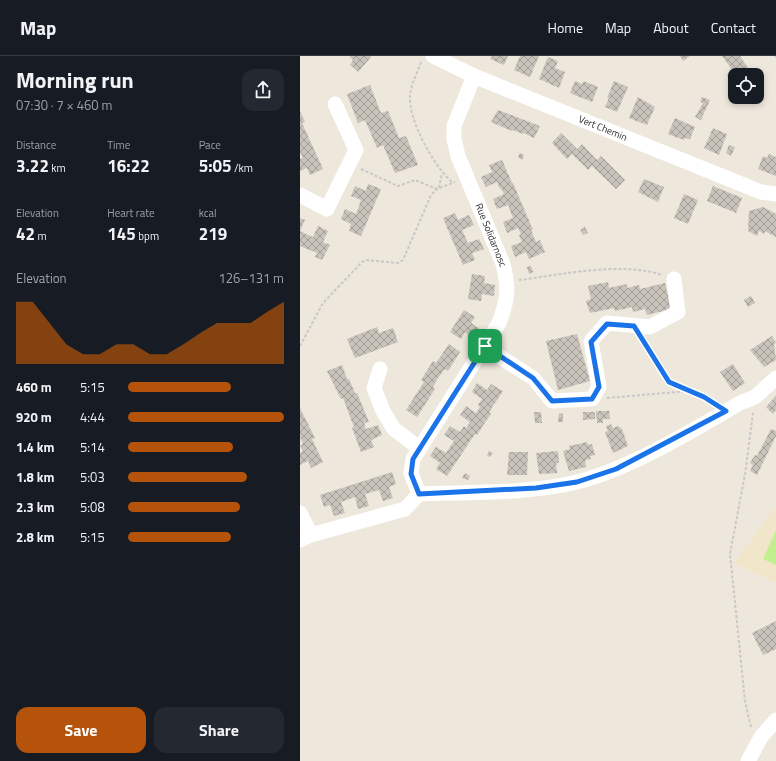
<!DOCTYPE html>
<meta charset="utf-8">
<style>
:root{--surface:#171b24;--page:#242831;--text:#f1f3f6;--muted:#9ea1a6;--line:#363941;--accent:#b45309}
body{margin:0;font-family:"Titillium Web",sans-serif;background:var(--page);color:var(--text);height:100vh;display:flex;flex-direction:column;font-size:15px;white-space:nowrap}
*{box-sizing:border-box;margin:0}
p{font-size:13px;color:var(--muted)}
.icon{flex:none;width:22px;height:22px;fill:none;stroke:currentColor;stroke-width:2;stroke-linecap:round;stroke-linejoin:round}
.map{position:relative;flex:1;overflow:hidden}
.details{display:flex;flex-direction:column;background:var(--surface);width:300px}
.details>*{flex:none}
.buttons{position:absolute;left:428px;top:12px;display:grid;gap:8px}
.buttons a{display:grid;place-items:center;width:36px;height:36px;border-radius:8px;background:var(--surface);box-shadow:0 2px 6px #0003;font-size:20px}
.pin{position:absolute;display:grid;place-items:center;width:34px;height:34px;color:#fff;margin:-17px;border-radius:8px;box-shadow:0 2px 6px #0006}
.round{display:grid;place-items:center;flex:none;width:42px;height:42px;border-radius:12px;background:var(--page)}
.overview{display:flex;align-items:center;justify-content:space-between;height:68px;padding:0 16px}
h1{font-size:22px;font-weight:700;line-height:30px}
.metrics{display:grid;grid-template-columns:repeat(3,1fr);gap:6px;height:68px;padding:4px 16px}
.metrics div{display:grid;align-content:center}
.metrics b{font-size:17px;font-weight:700}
.metrics small{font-size:11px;font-weight:400}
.metrics p{font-size:11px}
.chart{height:112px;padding:8px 16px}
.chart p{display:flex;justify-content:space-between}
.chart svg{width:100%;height:72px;margin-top:4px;fill:var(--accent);opacity:.7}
.primary-button{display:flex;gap:8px;margin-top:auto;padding:8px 16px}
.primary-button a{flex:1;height:46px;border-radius:12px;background:var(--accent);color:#fff;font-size:16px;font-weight:700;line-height:46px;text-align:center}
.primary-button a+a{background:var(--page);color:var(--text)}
ul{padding:0 16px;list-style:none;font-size:13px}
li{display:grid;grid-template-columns:64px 48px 1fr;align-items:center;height:30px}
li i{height:10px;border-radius:5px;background:var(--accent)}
header{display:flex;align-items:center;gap:24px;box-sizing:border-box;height:56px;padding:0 20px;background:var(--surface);border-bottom:1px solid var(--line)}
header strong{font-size:19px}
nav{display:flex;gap:22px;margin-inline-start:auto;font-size:14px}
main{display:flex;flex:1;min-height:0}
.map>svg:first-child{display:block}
.education{fill:#f1e6ca}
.pitch{fill:#c3f08f}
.building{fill:url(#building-cross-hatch)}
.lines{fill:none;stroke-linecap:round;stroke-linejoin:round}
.path{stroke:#c8c8c8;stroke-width:2;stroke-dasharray:3 2;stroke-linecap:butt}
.street{stroke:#fff;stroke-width:15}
.route-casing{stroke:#fff;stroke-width:8}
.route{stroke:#1a73e8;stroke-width:5}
.labels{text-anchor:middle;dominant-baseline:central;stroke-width:4;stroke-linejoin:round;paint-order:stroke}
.street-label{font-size:10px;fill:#2b2b2b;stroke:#fff}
</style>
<header>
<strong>Map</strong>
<nav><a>Home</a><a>Map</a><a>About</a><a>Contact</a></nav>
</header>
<main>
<section class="details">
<div class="overview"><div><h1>Morning run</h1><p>07:30 · 7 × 460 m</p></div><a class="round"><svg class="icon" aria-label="share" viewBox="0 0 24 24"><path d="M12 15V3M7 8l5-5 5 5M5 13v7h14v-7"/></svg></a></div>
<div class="metrics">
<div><p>Distance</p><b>3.22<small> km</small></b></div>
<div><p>Time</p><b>16:22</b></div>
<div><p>Pace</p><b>5:05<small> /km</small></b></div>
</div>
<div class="metrics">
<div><p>Elevation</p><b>42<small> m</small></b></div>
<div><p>Heart rate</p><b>145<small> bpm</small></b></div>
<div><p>kcal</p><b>219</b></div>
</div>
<div class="chart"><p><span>Elevation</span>126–131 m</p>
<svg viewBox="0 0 160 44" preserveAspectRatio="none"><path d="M0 44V6L10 6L20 19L30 32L40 38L50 38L60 32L70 32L80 38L90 38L100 32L110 25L120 19L130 19L140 19L150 12L160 6V44z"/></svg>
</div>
<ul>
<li><b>460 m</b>5:15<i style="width:66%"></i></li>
<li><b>920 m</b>4:44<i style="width:100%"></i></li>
<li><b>1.4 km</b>5:14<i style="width:67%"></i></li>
<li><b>1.8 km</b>5:03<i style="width:76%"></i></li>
<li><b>2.3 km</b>5:08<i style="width:72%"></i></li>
<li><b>2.8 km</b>5:15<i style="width:66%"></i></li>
</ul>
<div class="primary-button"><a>Save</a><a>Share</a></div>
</section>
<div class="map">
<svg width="476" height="705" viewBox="0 0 476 705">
<defs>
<pattern id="building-cross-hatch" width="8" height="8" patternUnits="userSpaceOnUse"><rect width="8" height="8" fill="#c9c4bb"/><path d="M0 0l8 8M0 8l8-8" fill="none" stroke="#a39f98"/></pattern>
</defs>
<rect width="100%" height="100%" fill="#eee7dc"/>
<path class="education" d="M476 450V527L434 507Z"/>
<path class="pitch" d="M476 474V509L463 503Z"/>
<path class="building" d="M49 0H70L71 1 58 16 50 9 53 4Z
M192 0H208L204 9 190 3Z
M220 0H239L230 21 214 14Z
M380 0H390L383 5Z
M422 0H440L453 19H435V29L427 19 433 15Z
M248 1 258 5 255 12 265 16 259 32 239 23Z
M275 25 282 28 284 25 298 31 292 46 270 37Z
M314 25 328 31 317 56 305 51 309 42H307Z
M70 29 81 57 88 55 99 82 106 80 118 109 95 117 83 89 77 92 65 64 58 67 47 38Z
M338 41 355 51 347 69 329 62Z
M402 41 410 44 401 64 395 61 403 47 400 46Z
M198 54 240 70 234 82 224 77 223 78 213 74 212 75 191 66Z
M0 55 5 66 2 67 23 113 10 119 7 112 0 115V103L3 102 0 96Z
M375 62 395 71 390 83 385 82 384 84 368 78Z
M413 72 427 78 419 99 404 92Z
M261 77 277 93 282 88 297 104 301 100 325 124 316 133 292 110 288 114 272 98 267 103 252 87Z
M429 89 435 91 431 100 426 97Z
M220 97 224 99 222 104 218 101Z
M469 98 476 101V120L458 113 463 100 467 102Z
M202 104 212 127H213L233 174H231L236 186 240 184 245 196 229 203 226 196 215 201 211 190 222 186 219 179 221 178 218 172 207 177 203 166 213 162 208 149 197 153 193 143 204 138 201 132 200 133 197 126 186 131 181 121 192 116 189 109Z
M344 123 364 131 358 146 338 136Z
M68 128 81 133 61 180 49 175 51 168 41 163 45 153 56 158 61 144 51 140 55 130 66 135Z
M413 130 442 142 436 157 407 145Z
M384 138 398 144 388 168 374 162Z
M463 151 476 158V181L465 175 464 178 459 175 457 180 448 175 449 155Z
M155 157 158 164 169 159 174 169 162 174 168 187 179 183 184 193 172 197 175 204 163 209 143 162Z
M0 162 5 164 0 175Z
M18 170 28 175 23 186 30 189 22 204 15 201 17 197 0 190V175L13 181Z
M285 171 288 177 283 179 280 174Z
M231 210 233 216 229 218 227 211Z
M172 218 185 220 184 227 195 229 194 240 182 238 181 245 168 243Z
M308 226 309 232 327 228V232L339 229 340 233 365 227 371 253 347 259 345 253 333 256 332 251 315 255 314 252 290 257 286 245 291 243 288 230Z
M451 240 455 247 448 251 444 244Z
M164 254 175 261 171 267 181 274 175 283 165 276 161 283 150 276Z
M77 271 79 277 93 272 98 286 55 302 47 283Z
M277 278 290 325 258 334 246 285Z
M472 280 476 287 474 288 476 304 464 311 450 294Z
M149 288 160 296 148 315 145 313 138 322 133 331 135 333 117 361 106 354 124 326 121 324 133 305 136 307Z
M433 308 445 327 433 335 420 316Z
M42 309 47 323H49L55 337H57L69 366 64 367 66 373 78 369 82 379 71 384 74 391 61 396 52 372 54 371 43 342 41 343 27 315Z
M177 327 187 334 191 328 203 335 189 356 191 358 184 368 177 379 175 378 147 420 136 413 140 407 130 400 136 391 146 397 154 385 144 379 150 370 160 376 164 370 166 372 170 366 160 359 166 350 176 357 180 351 178 349 182 343 172 336Z
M476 340V354L473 358 466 351Z
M0 352 15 382 12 383 23 406 11 412 8 405 0 409V397L3 395 0 390 3 387 0 382Z
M296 355H309L310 363H303V367H297Z
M234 356H241L242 367H235Z
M283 356H295V363L283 364Z
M259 357 263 358V366H258Z
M311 368 313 372 318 370 322 373 328 390 313 397 305 376 308 375 306 370Z
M471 373 476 375V380L457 419 450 415 453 409 450 407 455 399 457 400Z
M287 386 288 389 292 388 295 399 290 400 291 403 285 404 286 411 269 415 263 395 270 393 269 390Z
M189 395 193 397 190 401 187 400Z
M258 395 259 407H256L257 417 239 418 236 397Z
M209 396H228L227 419H207Z
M92 416 96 428 89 431 93 442 83 445 79 434 65 438 69 450 58 453 55 441 41 446 45 457 34 460 30 449 24 451 20 439Z
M165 417 170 420 168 424 162 422Z
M476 565V593L463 599 452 577Z"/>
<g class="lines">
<path class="path" d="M475 0 476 1
M121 6C118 16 111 28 110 39 108 64 134 111 153 127
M61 113 98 130 115 124 137 133
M139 132 142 117
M219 224C260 219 322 205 362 219
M344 285 369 326 413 347
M0 290 23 247 62 206 66 204 98 207 103 204 131 139 137 133 155 126
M307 342 389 335
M451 671 445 645 430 498 445 418 453 357"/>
<path class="street" d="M133 0 174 20 461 136 476 138
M0 139 27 153 56 94 35 48
M185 291 233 322 252 345 292 343 299 331 291 285 307 267 350 271 378 256 374 223
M80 313 74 332 83 355 94 373 119 392
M119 438 111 417 113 403 199 267C208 244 209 232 203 208L158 100 154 83V70L174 20
M0 457 11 479
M0 484 11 479 105 453 119 438C169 436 228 438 277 426 332 412 391 375 440 347L455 341 476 322
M448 705 461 681 476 664"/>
</g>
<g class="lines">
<defs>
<path id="route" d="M307 268 334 270 369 326 404 341 426 355 316 413 277 426 236 432 119 438 111 418 113 403 185 290 233 322 252 345 292 343 299 331 291 286Z"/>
</defs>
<use href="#route" class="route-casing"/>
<use href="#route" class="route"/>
</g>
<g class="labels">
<g class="street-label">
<text transform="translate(303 72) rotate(22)">Vert Chemin</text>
<text transform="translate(191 179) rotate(68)">Rue Solidarnosc</text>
</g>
</g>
</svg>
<div class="buttons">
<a><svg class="icon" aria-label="locate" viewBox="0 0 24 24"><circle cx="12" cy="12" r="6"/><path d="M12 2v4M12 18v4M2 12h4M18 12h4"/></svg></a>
</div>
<div class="pin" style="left:185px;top:290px;background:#1e9e55"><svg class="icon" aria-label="arrive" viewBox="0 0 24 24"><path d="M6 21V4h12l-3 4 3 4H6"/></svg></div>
</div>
</main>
